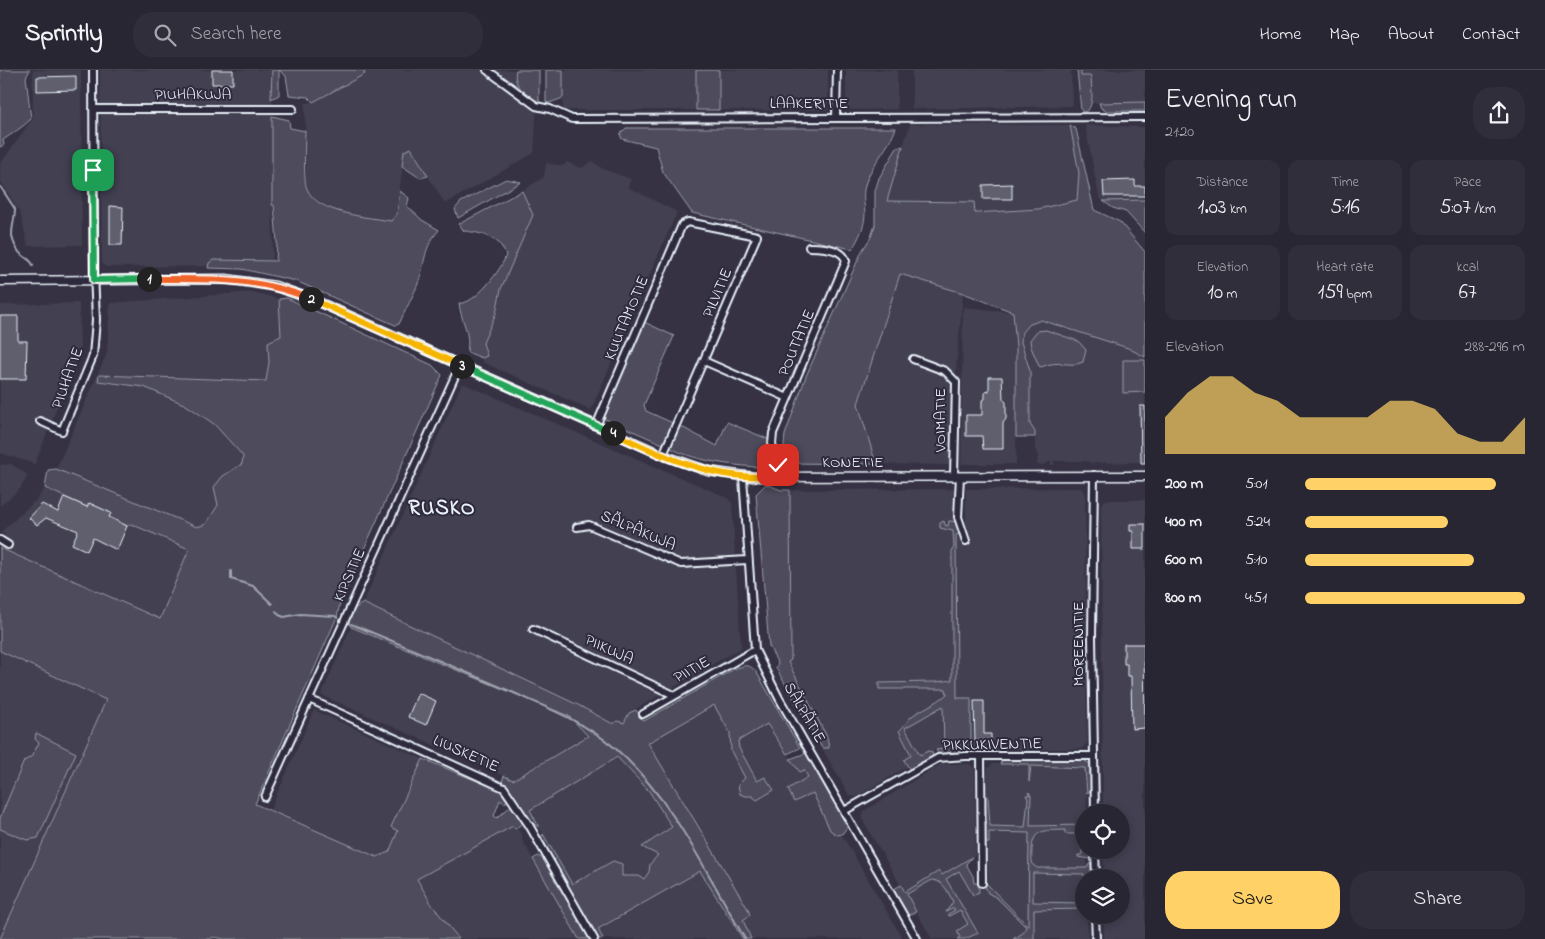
<!DOCTYPE html>
<meta charset="utf-8">
<style>
:root{--surface:#282633;--page:#302e3b;--text:#f1f3f6;--muted:#a5a5ac;--line:#44434e;--accent:#ffd166}
body{margin:0;font-family:"Indie Flower",sans-serif;background:var(--page);color:var(--text);height:100vh;display:flex;flex-direction:column;font-size:19px;white-space:nowrap}
*{box-sizing:border-box;margin:0}
p{font-size:16px;color:var(--muted)}
.icon{flex:none;width:28px;height:28px;fill:none;stroke:currentColor;stroke-width:2;stroke-linecap:round;stroke-linejoin:round}
.map{position:relative;flex:1;overflow:hidden}
.side{display:flex;flex-direction:column;background:var(--surface);width:400px}
.side>*{flex:none}
.fabs{position:absolute;left:1075px;top:734px;display:grid;gap:10px}
.fabs a{display:grid;place-items:center;width:55px;height:55px;border-radius:50%;background:var(--surface);box-shadow:0 2px 8px #0003,0 0 0 1px var(--line);font-size:25px}
.pin{position:absolute;display:grid;place-items:center;width:42px;height:42px;color:#fff;margin:-21px;border-radius:10px;box-shadow:0 2px 8px #0006}
.km{position:absolute;width:25px;height:25px;margin:-12px;border-radius:50%;background:#222;color:#fff;font-size:14px;line-height:25px;text-align:center}
.round{display:grid;place-items:center;flex:none;width:52px;height:52px;border-radius:20px;background:var(--page)}
.head{display:flex;align-items:center;justify-content:space-between;height:85px;padding:0 20px}
h1{font-size:28px;font-weight:600;line-height:38px}
.stats{display:grid;grid-template-columns:repeat(3,1fr);gap:8px;height:85px;padding:5px 20px}
.stats div{display:grid;align-content:center;border-radius:12px;background:var(--page);text-align:center}
.stats b{font-size:21px;font-weight:600}
.stats small{font-size:14px;font-weight:400}
.stats p{font-size:14px}
.chart{height:140px;padding:10px 20px}
.chart p{display:flex;justify-content:space-between}
.chart svg{width:100%;height:90px;margin-top:5px;fill:var(--accent);opacity:.7}
.action{display:flex;gap:10px;margin-top:auto;padding:10px 20px}
.action a{flex:1;height:58px;border-radius:20px;background:var(--accent);color:#111;font-size:20px;font-weight:600;line-height:58px;text-align:center}
.action a+a{background:var(--page);color:var(--text)}
ul{padding:0 20px;list-style:none;font-size:16px}
li{display:grid;grid-template-columns:80px 60px 1fr;align-items:center;height:38px}
li i{height:12px;border-radius:6px;background:var(--accent)}
header{display:flex;align-items:center;gap:30px;box-sizing:border-box;height:70px;padding:0 25px;background:var(--surface);border-bottom:1px solid var(--line)}
header strong{font-size:24px}
nav{display:flex;gap:28px;margin-inline-start:auto;font-size:18px}
.search{width:350px;height:45px;background:var(--page);display:flex;align-items:center;gap:12px;box-sizing:border-box;padding:0 18px;border-radius:20px;color:var(--muted);font-size:19px}
main{display:flex;flex:1;min-height:0}
.map>svg:first-child{display:block}
.built{fill:#433f51}
.green{fill:#4d4b5c;stroke:#9a9eaa}
.lines{fill:none;stroke-linecap:round;stroke-linejoin:round}
.stream{stroke:#a0a4af;stroke-width:2}
.building{fill:#605e6e;stroke:#e8f1f8}
.minor-casing{stroke:#e8f1f8;stroke-width:10}
.tertiary-casing{stroke:#e8f1f8;stroke-width:11}
.minor{stroke:#2f2a3d;stroke-width:6}
.tertiary{stroke:#2f2a3d;stroke-width:8}
.split-1-casing{stroke:#fff;stroke-width:10}
.split-2-casing{stroke:#fff;stroke-width:10}
.split-3-casing{stroke:#fff;stroke-width:10}
.split-4-casing{stroke:#fff;stroke-width:10}
.split-5-casing{stroke:#fff;stroke-width:10}
.split-1{stroke:#22a559;stroke-width:6}
.split-2{stroke:#f0652b;stroke-width:6}
.split-3{stroke:#f5b400;stroke-width:6}
.split-4{stroke:#22a559;stroke-width:6}
.split-5{stroke:#f5b400;stroke-width:6}
.labels{text-anchor:middle;dominant-baseline:central;stroke-width:4;stroke-linejoin:round;paint-order:stroke}
.street-label{font-size:16px;fill:#e8f1f8;stroke:#2f2a3d}
.district-label{font-size:21px;font-weight:bold;letter-spacing:1px;fill:#e8f1f8;stroke:#2f2a3d}
</style>
<header>
<strong>Sprintly</strong>
<div class="search"><svg class="icon" aria-label="search" viewBox="0 0 24 24"><circle cx="10" cy="10" r="6"/><path d="M15 15l6 6"/></svg>Search here</div>
<nav><a>Home</a><a>Map</a><a>About</a><a>Contact</a></nav>
</header>
<main>
<div class="map">
<svg width="1145" height="869" viewBox="0 0 1145 869">
<rect width="100%" height="100%" fill="#363244"/>
<filter id="ink" filterUnits="userSpaceOnUse"><feTurbulence type="fractalNoise" baseFrequency=".02" numOctaves="2"/><feDisplacementMap in="SourceGraphic" scale="10" xChannelSelector="R" yChannelSelector="G"/><feConvolveMatrix kernelMatrix="1 2 1 2 8 2 1 2 1" color-interpolation-filters="sRGB"/></filter>
<g filter="url(#ink)">
<path class="built" d="M33 0H81L82 175 28 176 20 143 0 110V94L33 48Z
M100 0H272L273 201 242 196 106 197 102 193Z
M363 0H522L538 14 534 83 445 134 411 78 404 82 397 144 391 151 337 142 311 126 306 118 305 33 313 32 365 4Z
M563 0H696V40H563Z
M719 0H828V40H719Z
M846 0H897V39L851 40 846 35Z
M912 0H1071L1072 36 912 39Z
M1081 0H1145V32L1091 33V6H1081Z
M910 54 1070 55 1079 103 1077 130 1038 139 975 143 974 132H886Z
M1085 55 1145 57V130L1103 131 1099 127Z
M592 91 603 99 631 109 628 117 677 142 591 340 482 292V288L487 286 483 273 496 243 501 219 533 145 522 121 544 107 546 93 563 96 567 92 581 98Z
M900 204 963 223 953 334 951 395 876 394 858 334Z
M253 222 279 229 281 266 269 272V292L266 311 99 305 98 311 144 317 186 335 214 354 243 386 242 394 223 406 218 434 206 454 197 457 56 399 107 283 110 233Z
M79 233 80 278 35 394 0 383V235Z
M963 237 1013 242 1016 277V394H961Z
M1041 250 1128 278 1145 287V392L1090 393 1087 391H1054V395H1051V391L1043 395H1044H1037L1038 387 1035 378V362L1030 354V301L1021 272 1022 262 1028 255Z
M462 313 728 428 732 433 741 578 636 639 629 643 624 653 613 654 578 635 363 533Z
M11 394 28 405 20 419 0 436V395Z
M45 418 86 437 89 433 111 443 109 448 127 456 131 454 189 479 160 549 0 478V473L5 465 1 462 36 430Z
M1080 418 1085 422 1087 673 1081 679 936 680 856 727 849 725 776 598 791 589 790 420 956 419V451L966 452V419Z
M1106 430H1145V869H1104V845H1121V808L1104 807 1103 780H1121V742H1103L1101 434Z
M351 557 569 646 588 667 513 710 321 625Z
M0 581 106 629 0 868Z
M714 634 738 676V671L767 654 800 702 804 700 903 869H751L743 850 747 842 648 673Z
M314 640 423 689 391 757 398 761 389 782 377 788 270 740Z
M617 687 649 721 673 757 642 777 658 785 650 794 649 802 644 809 622 806 624 797 613 791 572 814 529 740Z
M1082 693 1086 698 1087 742H1084V780H1087V807L1084 808V845H1087L1088 869H1030L1029 860 1013 869H932L862 749 864 741 941 694H969L972 696 975 699V786L961 794 977 822 988 816 987 699 992 694Z
M513 755 515 759 517 758 523 766 521 768 579 869H459L432 835 417 809Z
M700 801 743 869H603L598 860Z"/>
<path class="green" d="M0 0H30L26 7 31 49C23 57 13 63 3 70L4 75 0 77Z
M272 0H363L365 4 313 32 308 27 289 25 286 6 279 0V25L271 29Z
M516 0H539V32C526 25 512 16 516 0Z
M546 0H563V28L549 33 546 32Z
M696 0H719V40H696Z
M1077 0H1081V6H1091C1091 16 1096 41 1083 42L1081 40Z
M1145 32V41H1106L1101 38 1099 33Z
M272 46 289 50 290 58 305 61C305 73 303 111 307 119 318 144 367 147 391 151L397 144 400 121 409 128 407 136 422 150 439 160C423 178 426 190 419 211 414 225 405 240 399 254L395 255 296 211 242 199 208 198 209 193 213 190 276 191 277 172 274 135H272Z
M1070 55 1076 59 1094 140 1120 152 1145 182V287L1128 278 1041 250 1028 255 1022 262 1021 272 1030 301V354L1035 362V367H1016V277L1013 242 963 223 900 204 858 334 876 394 789 393 784 375 785 365 806 306 862 181 871 167 875 155V121L879 108 897 78 903 76 887 131 974 132 975 143 1038 139 1077 130 1079 103Z
M626 58H896C889 78 873 92 866 112 862 123 864 132 865 143 865 156 859 168 852 179L692 143 663 102 656 77 622 69 620 64Z
M411 78 428 106 420 108 402 96 404 81Z
M506 109 521 112 458 148 455 139 461 132Z
M522 121 533 145 501 219 496 243 483 273 487 286 482 288 467 282C471 262 461 252 459 233 474 236 503 198 506 185 499 166 482 163 464 161L459 154Z
M1145 130V163L1126 142 1113 138 1103 131Z
M287 228 432 295 442 305 340 533 337 547 255 734 377 787 389 782 398 761 391 757 423 689 499 720 508 731 504 733 500 730 494 746 497 748 513 734 524 752 515 759 513 756 417 809 432 835 459 869H224L215 867 208 869H0L106 630 0 581V478L160 549 189 479 131 454 127 456 109 447 111 443 89 433 87 437 45 418 48 400 56 399 197 457 206 454 218 435 214 417 223 406 242 394 243 386 214 354 186 335 144 317 98 311 99 305 266 311 269 292 268 272 281 266 279 229Z
M642 251 674 266 644 335 646 341 675 354 665 375 603 348Z
M1046 260 1078 271 1086 280 1083 292C1070 298 1059 289 1041 297L1039 296 1031 277 1030 270 1037 261Z
M1123 290H1145V322L1123 323Z
M727 352 770 370 777 398C745 397 697 393 669 377L678 355 717 376Z
M766 414 781 420H790L791 590 788 592 827 667 829 678H822L776 598 778 594 769 576 756 424Z
M944 451 945 455 948 456 949 451 959 452V464L956 465 957 628H971V679H993V682L969 683 968 679H964L962 684H939L936 680 944 679 943 636 905 658 920 685 928 681 932 682 933 687 910 700 904 690 911 685 899 661C904 657 908 649 912 646 923 638 936 634 947 624L946 619H879V613L936 612 952 610V481L954 477 953 461 940 458V453Z
M363 533 578 635 613 654 617 651 624 653 629 643 636 640 644 651 734 599C746 595 749 593 757 603L800 678 787 684 767 654 738 671 739 678 757 711 765 707 774 720 757 730 752 726H745L740 724 738 715 745 708 731 681 730 663 714 635 648 673 748 839 750 845 743 850 751 869H743L700 801 598 859 603 869H599L541 769 543 764 572 814 613 791 622 794V806H639L644 809 649 802 650 794 658 785 642 777 672 757 649 721 617 687 530 740 539 757C527 752 515 722 502 711L504 706 513 710 588 666 569 646 351 557 348 552 354 539Z
M36 663 76 683 38 768 27 770 0 759V748L24 691 32 686 39 673 35 669Z
M806 683 848 756 842 764 837 765 830 760 813 723 794 732 788 719 808 707 804 700 800 702 790 689Z
M1002 690H1084L1091 695 1092 720 1087 723 1085 698 1031 696 1029 712V694H1000Z
M1029 722 1031 726 1030 756 1084 755V780H1092L1091 789 1078 787V785H1082V764H1065V760C1048 761 1033 757 1032 779 1032 784 1031 790 1033 795L1037 798H1087L1089 794H1091L1092 807H1084V804L1033 803V832L1082 833 1084 824V839L1034 840V869H1013L1023 863 1026 857 997 828 988 823 984 814 986 813 1028 856 1029 763 989 762V773H985L984 726H988L990 756 1025 757 1028 729 1026 725H1029Z
M538 786 546 791 591 869H579L533 789Z
M972 787 966 794 973 806 974 813H977L979 816V822L973 825 959 801 946 809 978 863 965 869H957L960 867 957 861 968 854 960 840 949 846 948 844 955 840 954 838 946 842 953 832C948 822 944 811 932 810L907 824 916 842 909 845 906 843 894 821V819L901 815 905 822 939 801 942 805Z"/>
<g class="lines">
<path class="stream" d="M0 116 15 139C15 157 6 163 19 182 23 188 30 188 33 195
M231 501V509L253 516 272 534
M276 541 279 545 284 547 300 544 335 546 338 548
M351 554C403 575 454 597 505 619 543 636 583 651 615 678 673 729 707 804 745 869"/>
</g>
<path class="building" d="M212 0H233V14H212Z
M76 6V20L37 21V7Z
M1135 110V116H1145V126H1104L1103 111Z
M1012 114V129H983V115Z
M110 136 123 137 122 175H110Z
M0 246H18V271H27L26 309H0Z
M989 307H1002L1003 329 1006 332V349L1003 353V379H983L982 366H966V345H982V330L985 329V322L989 321Z
M1140 336H1145V393H1141Z
M64 427 87 437 89 433 111 443 109 447 127 456 117 480 93 468 87 481 72 474 78 461 46 448 37 455 29 448 42 434 58 442Z
M1130 454H1145V479H1133V461H1130Z
M1124 574H1144L1145 658 1132 659 1131 606H1127V594H1124Z
M418 623 436 631 426 655 408 647Z
M974 631H984V664H991V672L975 671Z"/>
<g class="lines">
<defs>
<path id="minor" d="M487 0 536 36 550 39 572 49 1145 47
M93 39H293
M836 48 837 0
M913 289 945 301 956 312 954 406
M704 291 788 328
M40 351 62 361 93 286 96 250 94 201 93 0
M596 356 682 155 688 152 757 166 663 385
M1094 405 1092 567 1095 742
M960 406 958 447 966 471
M743 407 755 580 779 628 917 869
M781 407 772 374 773 363 846 191C843 178 821 177 809 177
M577 457 589 455 681 494 747 490
M0 470 8 475
M533 559 674 625
M309 629 504 718 529 755 594 869
M643 644 755 580
M981 686 982 813
M265 727 460 295
M844 741 938 688 966 686H1094
M1095 780 1096 808
M1095 845 1096 869"/>
<path id="tertiary" d="M0 211 226 209 275 216 316 231 665 386 708 401 753 407 1145 406"/>
</defs>
<use href="#minor" class="minor-casing"/>
<use href="#tertiary" class="tertiary-casing"/>
<use href="#minor" class="minor"/>
<use href="#tertiary" class="tertiary"/>
</g>
</g>
<g class="lines" filter="url(#ink)">
<defs>
<path id="split-1" d="M93 100 94 210 149 209"/>
<path id="split-2" d="M149 209C208 209 255 206 311 229"/>
<path id="split-3" d="M311 229 462 296"/>
<path id="split-4" d="M462 296 613 363"/>
<path id="split-5" d="M613 363C644 377 674 392 707 400 731 407 756 407 781 407L778 395"/>
</defs>
<use href="#split-1" class="split-1-casing"/>
<use href="#split-2" class="split-2-casing"/>
<use href="#split-3" class="split-3-casing"/>
<use href="#split-4" class="split-4-casing"/>
<use href="#split-5" class="split-5-casing"/>
<use href="#split-1" class="split-1"/>
<use href="#split-2" class="split-2"/>
<use href="#split-3" class="split-3"/>
<use href="#split-4" class="split-4"/>
<use href="#split-5" class="split-5"/>
</g>
<g class="labels">
<g class="street-label">
<text x="193" y="25">PIUHAKUJA</text>
<text x="809" y="34">LAAKERITIE</text>
<text transform="translate(718 223) rotate(-67)">PILVITIE</text>
<text transform="translate(627 248) rotate(-67)">KUUTAMOTIE</text>
<text transform="translate(797 273) rotate(-67)">POUTATIE</text>
<text transform="translate(68 308) rotate(-70)">PIUHATIE</text>
<text transform="translate(941 350) rotate(-90)">VOIMATIE</text>
<text x="853" y="393">KONETIE</text>
<text transform="translate(638 461) rotate(23)">SÄLPÄKUJA</text>
<text transform="translate(350 505) rotate(-66)">KIPSITIE</text>
<text transform="translate(1079 574) rotate(-90)">MOREENITIE</text>
<text transform="translate(609 580) rotate(25)">PIIKUJA</text>
<text transform="translate(692 600) rotate(-29)">PIITIE</text>
<text transform="translate(804 643) rotate(60)">SÄLPÄTIE</text>
<text transform="translate(992 675) rotate(-1)">PIKKUKIVENTIE</text>
<text transform="translate(466 684) rotate(24)">LIUSKETIE</text>
</g>
<g class="district-label">
<text x="442" y="439">RUSKO</text>
</g>
</g>
</svg>
<div class="fabs">
<a><svg class="icon" aria-label="locate" viewBox="0 0 24 24"><circle cx="12" cy="12" r="6"/><path d="M12 2v4M12 18v4M2 12h4M18 12h4"/></svg></a>
<a><svg class="icon" aria-label="layers" viewBox="0 0 24 24"><path d="M12 4l9 5-9 5-9-5zM3 14l9 5 9-5"/></svg></a>
</div>
<div class="pin" style="left:93px;top:100px;background:#1e9e55"><svg class="icon" aria-label="arrive" viewBox="0 0 24 24"><path d="M6 21V4h12l-3 4 3 4H6"/></svg></div>
<div class="pin" style="left:778px;top:395px;background:#d93025"><svg class="icon" aria-label="check" viewBox="0 0 24 24"><path d="M5 12l5 5 9-10"/></svg></div>
<b class="km" style="left:149px;top:209px">1</b>
<b class="km" style="left:311px;top:229px">2</b>
<b class="km" style="left:462px;top:296px">3</b>
<b class="km" style="left:613px;top:363px">4</b>
</div>
<section class="side">
<div class="head"><div><h1>Evening run</h1><p>21:20</p></div><a class="round"><svg class="icon" aria-label="share" viewBox="0 0 24 24"><path d="M12 15V3M7 8l5-5 5 5M5 13v7h14v-7"/></svg></a></div>
<div class="stats">
<div><p>Distance</p><b>1.03<small> km</small></b></div>
<div><p>Time</p><b>5:16</b></div>
<div><p>Pace</p><b>5:07<small> /km</small></b></div>
</div>
<div class="stats">
<div><p>Elevation</p><b>10<small> m</small></b></div>
<div><p>Heart rate</p><b>159<small> bpm</small></b></div>
<div><p>kcal</p><b>67</b></div>
</div>
<div class="chart"><p><span>Elevation</span>288–296 m</p>
<svg viewBox="0 0 160 44" preserveAspectRatio="none"><path d="M0 44V26L10 14L20 6L30 6L40 14L50 18L60 26L70 26L80 26L90 26L100 18L110 18L120 22L130 34L140 38L150 38L160 26V44z"/></svg>
</div>
<ul>
<li><b>200 m</b>5:01<i style="width:87%"></i></li>
<li><b>400 m</b>5:24<i style="width:65%"></i></li>
<li><b>600 m</b>5:10<i style="width:77%"></i></li>
<li><b>800 m</b>4:51<i style="width:100%"></i></li>
</ul>
<div class="action"><a>Save</a><a>Share</a></div>
</section>
</main>
